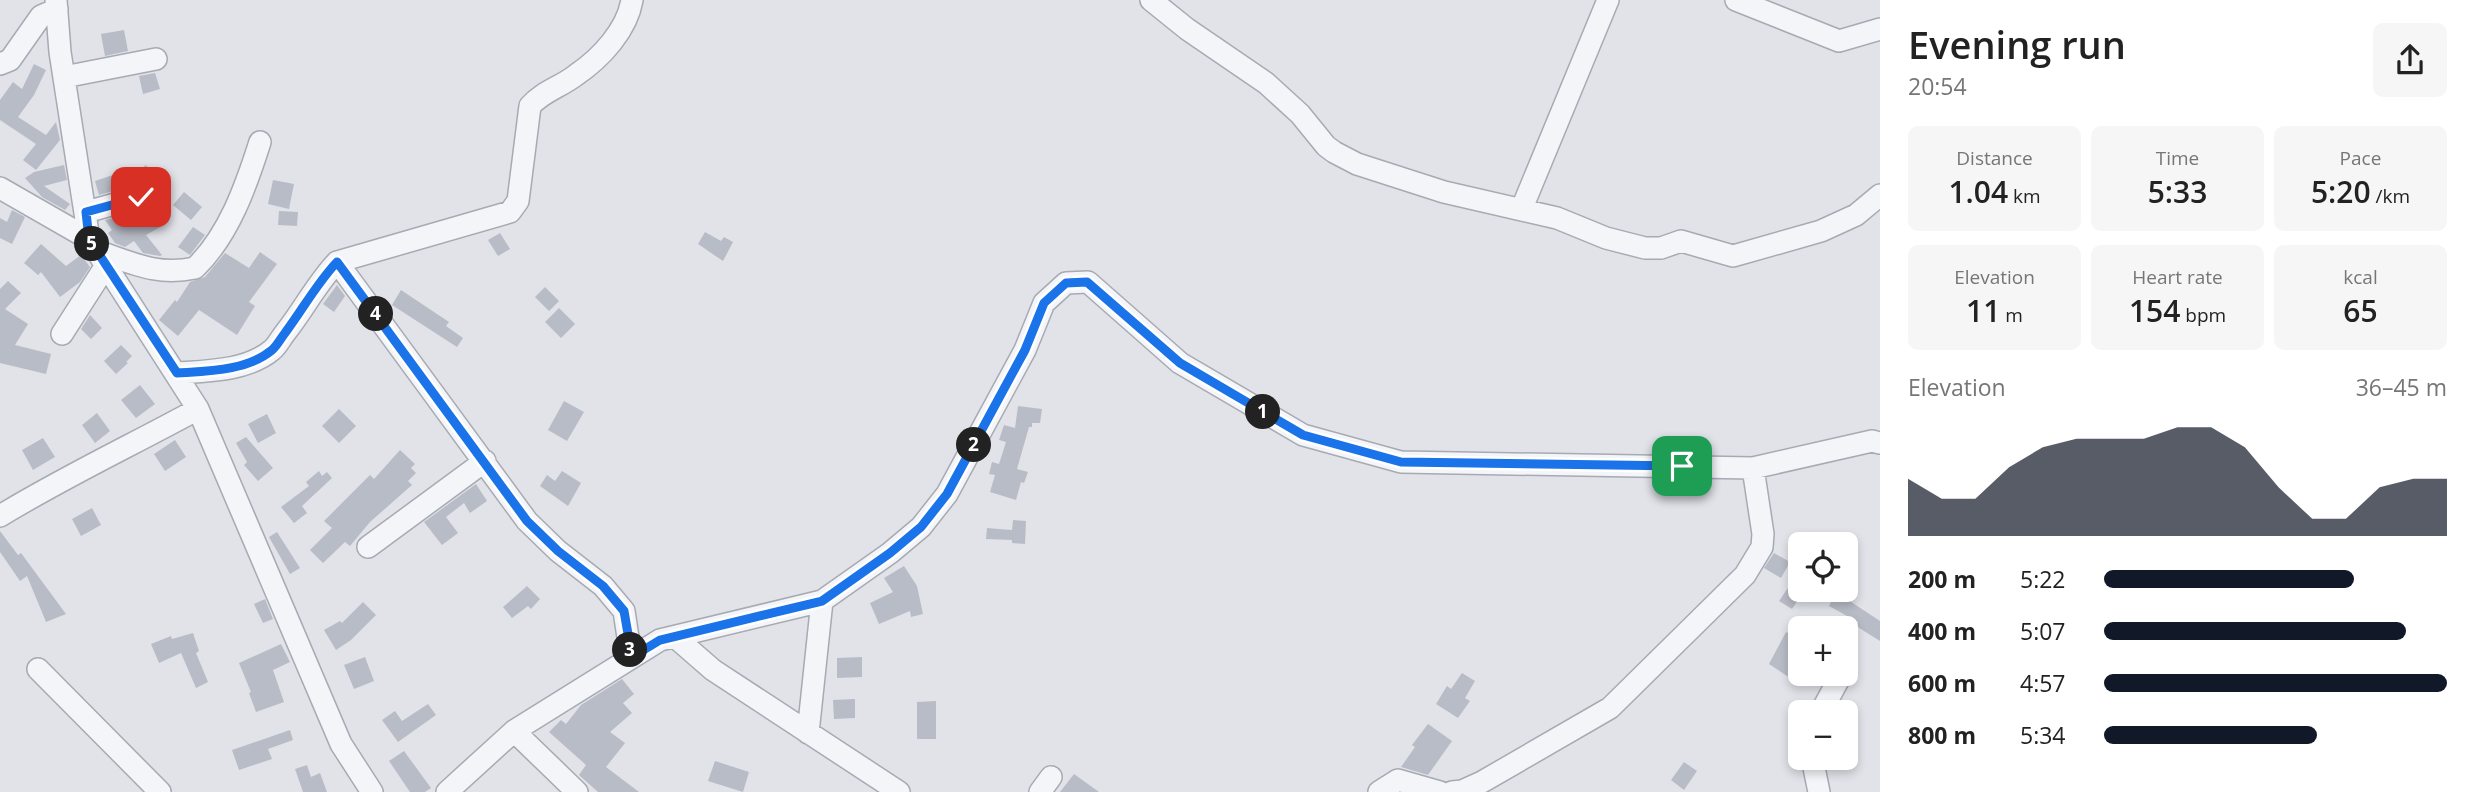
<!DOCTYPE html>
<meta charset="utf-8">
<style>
:root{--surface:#fff;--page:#f6f6f6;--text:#222;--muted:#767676;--accent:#111827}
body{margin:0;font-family:"Open Sans",sans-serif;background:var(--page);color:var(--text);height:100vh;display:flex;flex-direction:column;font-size:26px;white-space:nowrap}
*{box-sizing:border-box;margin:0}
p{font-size:23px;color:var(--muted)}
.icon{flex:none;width:38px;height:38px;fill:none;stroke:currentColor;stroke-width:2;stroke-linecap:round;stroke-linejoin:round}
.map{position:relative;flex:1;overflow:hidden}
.sheet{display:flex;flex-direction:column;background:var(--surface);width:595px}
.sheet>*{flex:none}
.fabs{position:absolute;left:1788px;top:532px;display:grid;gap:14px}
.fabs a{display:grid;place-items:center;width:70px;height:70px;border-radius:10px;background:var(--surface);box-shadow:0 4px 10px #0003;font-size:35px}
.pin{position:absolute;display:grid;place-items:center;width:60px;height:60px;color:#fff;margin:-30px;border-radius:14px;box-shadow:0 4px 10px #0006}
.km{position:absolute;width:35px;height:35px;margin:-18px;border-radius:50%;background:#222;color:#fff;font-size:19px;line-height:35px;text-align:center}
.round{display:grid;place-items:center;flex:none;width:74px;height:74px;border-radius:10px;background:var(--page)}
.summary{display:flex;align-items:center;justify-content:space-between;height:119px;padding:0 28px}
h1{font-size:38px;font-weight:600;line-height:52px}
.figures{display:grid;grid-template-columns:repeat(3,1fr);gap:10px;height:119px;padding:7px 28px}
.figures div{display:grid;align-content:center;border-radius:10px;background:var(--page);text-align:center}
.figures b{font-size:30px;font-weight:600}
.figures small{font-size:19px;font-weight:400}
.figures p{font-size:19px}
.chart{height:196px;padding:14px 28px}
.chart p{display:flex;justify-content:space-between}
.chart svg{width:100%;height:126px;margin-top:7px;fill:var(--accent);opacity:.7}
ul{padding:0 28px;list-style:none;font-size:23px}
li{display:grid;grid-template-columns:112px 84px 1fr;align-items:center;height:52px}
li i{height:18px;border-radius:9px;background:var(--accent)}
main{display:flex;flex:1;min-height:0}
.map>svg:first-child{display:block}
.building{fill:#b8bcc6}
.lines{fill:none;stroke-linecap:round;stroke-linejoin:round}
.minor-casing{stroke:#a6aab3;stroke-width:24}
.minor{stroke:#f4f5f8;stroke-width:21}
.route-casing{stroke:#fff;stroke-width:14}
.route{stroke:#1a73e8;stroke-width:9}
</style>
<main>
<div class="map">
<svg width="1880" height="792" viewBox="0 0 1880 792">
<rect width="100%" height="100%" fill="#e1e3e9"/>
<path class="building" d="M124 30 128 51 105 56 101 34Z
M34 64 46 70 34 95 18 117 46 135 56 122 60 140 36 170 23 160 36 144 0 120V100L13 82 22 89Z
M155 73 160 89 143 94 139 76Z
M64 165 67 180 44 186 70 204 65 210 42 197 25 178 34 172Z
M146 165 166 194 163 196 135 173Z
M116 174 120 189 99 195 95 181Z
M273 180 294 184 289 209 268 204Z
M184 192 202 207 191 220 173 205Z
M150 205 162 226 146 235 162 255 160 256 143 253 134 241 125 247 115 243 108 233 112 230 105 220 128 214V216Z
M12 210 25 217 12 244 0 238V218L7 222Z
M279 211 298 212 297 226 278 225Z
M193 227 205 235 190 255 178 247Z
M705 232 721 241 724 237 733 242 723 261 698 244Z
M500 233 510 249 498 256 488 240Z
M41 244 66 266 81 255 90 267 80 282 60 297 41 272 38 275 24 263Z
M260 252 277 264 249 302 255 306 237 335 199 310 178 336 159 320 175 300 177 302 190 282 205 277 225 253 249 268Z
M8 281 21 293 5 309 28 324 15 345 51 354 46 374 0 363V289Z
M337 285 345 296 334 312 323 304Z
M545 287 559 301 549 311 535 297Z
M401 290 449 322 446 326 463 338 457 347 392 305Z
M559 308 575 324 561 338 545 322Z
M90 315 102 328 91 339 81 329Z
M121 345 132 356 126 362 128 363 116 374 104 361Z
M140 385 155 404 136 418 121 400Z
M564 401 584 412 567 441 548 430Z
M1018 406 1042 409 1040 423H1032V427H1029L1017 469 1028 472 1024 483 1021 482 1016 500 990 492 995 475 989 474 992 462 999 464 1006 442 999 440 1004 425 1015 428Z
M339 409 356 426 339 443 322 426Z
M97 413 110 431 95 443 82 425Z
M267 414 276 433 258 443 248 424Z
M246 437 273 468 258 481 244 465 247 462 236 443Z
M43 438 55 457 33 470 22 450Z
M175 440 186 457 165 471 154 454Z
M400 450 415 464 411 468 416 473 408 481 412 485 370 522 350 546 345 542 323 563 310 550 332 528 324 521 370 475 374 479Z
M319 471 322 476 327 472 332 478 302 506 307 513 294 523 281 507 309 486 306 482Z
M562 471 581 483 568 506 540 486 547 475 555 481Z
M476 484 487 501 470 513 464 503 446 517 458 533 442 545 424 522Z
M92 508 101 525 81 536 72 519Z
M1013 520 1026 521 1025 544 1012 543V540L986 539 987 528 1012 530Z
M0 531 18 555 21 553 66 614 46 622 27 576 20 581 0 552Z
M277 532 300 568 290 574 269 537Z
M1774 553 1790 562 1781 578 1764 568Z
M904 566 917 586 923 614 911 617 910 611 879 624 870 603 893 592 884 578Z
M1790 585 1800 591 1797 595 1800 597 1792 609 1779 601Z
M527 586 540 599 531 609 528 606 512 618 503 607Z
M1836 592 1880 621V641L1856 626 1858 622 1829 606Z
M265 599 273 619 263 623 254 604Z
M363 602 376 615 351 640 336 650 324 630 340 621 342 623Z
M1786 632 1801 640V674L1796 682 1769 664Z
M193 633 199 651 196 653 208 682 196 688 181 653 159 663 151 644 171 636 172 639Z
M281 644 290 662 273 670 284 702 256 712 249 693 251 692 239 663Z
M365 657 374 681 354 689 344 665Z
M862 657V677L837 678V658Z
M1462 673 1475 681 1465 698 1470 701 1458 718 1436 704 1447 686 1451 689Z
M622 679 634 694 623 703 632 713 610 732 625 743 606 767 639 792H598L579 775 586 765 549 732 561 720 566 724 581 705Z
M855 699V718L834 719 833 700Z
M936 701V739H917V702Z
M428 704 436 715 398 742 382 720 395 711 402 721Z
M1428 724 1452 741 1428 775 1401 767 1415 747 1412 745Z
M290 730 293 740 268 749 272 759 239 770 232 750Z
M404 751 431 788 425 792H410L389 761Z
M715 761 749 772 743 792 708 781Z
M1684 762 1697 771 1684 790 1671 780Z
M307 765 311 777 320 773 327 792H303L295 769Z
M1074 774 1099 792H1060Z"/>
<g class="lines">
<defs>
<path id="minor" d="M56 0 60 52 89 239
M1151 0 1187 29 1266 83 1300 114 1326 146 1334 152 1357 164 1444 192 1557 218 1606 238 1645 248H1661L1681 241 1733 256 1821 231 1856 215 1880 195
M1736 0 1839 41 1880 29
M0 64 10 60 41 16 57 9
M64 77 156 59
M0 188 89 239 198 409 341 744 372 792
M1522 208 1608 0
M86 212 140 197
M97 251C133 263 156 276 195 268 229 235 246 186 260 142
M337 262 527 521 558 551 603 586 624 611 631 657
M62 334 105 267
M177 373C207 371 247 371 272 350 277 346 281 338 285 333 304 309 317 283 337 262L510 212 518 201 530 106C543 91 561 87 576 75 601 58 627 30 632 0
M0 516C64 477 132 445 198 409
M368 547 485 461
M675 637 713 670 899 792
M38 669 160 792
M1821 712 1841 675
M514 731 577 792
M808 733 822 601
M1812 758 1819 792
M447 792 514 731 660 640 822 601 890 553 921 527 947 494 1025 350 1044 303 1066 283 1088 282 1180 363 1303 435 1401 462 1753 468 1872 441 1880 443
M1040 792 1051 777
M1379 792 1398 780 1440 792
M1452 792 1462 791 1482 782 1610 708 1745 575 1762 547 1763 534 1753 468"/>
</defs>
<use href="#minor" class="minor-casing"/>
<use href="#minor" class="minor"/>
</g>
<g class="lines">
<defs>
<path id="route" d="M141 197 86 212 89 239 177 373C207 371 247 371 272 350 277 346 281 338 285 333 303 309 317 283 337 262L527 521 558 551 603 586 624 611 632 657 660 640 822 601 890 553 921 527 947 494 1025 350 1044 303 1066 283 1087 282 1180 363 1303 435 1401 462 1682 466"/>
</defs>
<use href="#route" class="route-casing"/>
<use href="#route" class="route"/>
</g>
</svg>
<div class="fabs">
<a><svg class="icon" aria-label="locate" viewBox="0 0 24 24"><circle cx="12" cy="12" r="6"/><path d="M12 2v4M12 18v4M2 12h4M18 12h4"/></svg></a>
<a>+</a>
<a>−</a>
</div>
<div class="pin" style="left:1682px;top:466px;background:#1e9e55"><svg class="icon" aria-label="arrive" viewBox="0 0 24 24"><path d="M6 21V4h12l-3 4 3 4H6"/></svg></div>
<div class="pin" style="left:141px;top:197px;background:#d93025"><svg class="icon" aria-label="check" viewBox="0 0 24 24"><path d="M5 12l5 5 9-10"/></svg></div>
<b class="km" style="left:1263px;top:412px">1</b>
<b class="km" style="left:974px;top:445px">2</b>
<b class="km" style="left:630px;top:650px">3</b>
<b class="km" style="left:376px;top:314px">4</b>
<b class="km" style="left:92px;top:244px">5</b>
</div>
<section class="sheet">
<div class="summary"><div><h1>Evening run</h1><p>20:54</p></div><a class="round"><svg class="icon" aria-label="share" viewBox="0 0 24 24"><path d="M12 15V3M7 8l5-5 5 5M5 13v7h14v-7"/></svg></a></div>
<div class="figures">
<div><p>Distance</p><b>1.04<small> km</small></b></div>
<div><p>Time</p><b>5:33</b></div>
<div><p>Pace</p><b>5:20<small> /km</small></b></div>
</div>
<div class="figures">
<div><p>Elevation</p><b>11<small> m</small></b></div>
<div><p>Heart rate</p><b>154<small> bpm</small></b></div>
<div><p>kcal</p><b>65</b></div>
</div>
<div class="chart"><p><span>Elevation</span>36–45 m</p>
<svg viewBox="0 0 160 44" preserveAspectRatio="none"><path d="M0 44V24L10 31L20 31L30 20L40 13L50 10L60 10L70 10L80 6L90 6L100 13L110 27L120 38L130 38L140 27L150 24L160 24V44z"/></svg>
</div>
<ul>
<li><b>200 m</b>5:22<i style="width:73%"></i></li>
<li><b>400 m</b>5:07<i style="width:88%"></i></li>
<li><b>600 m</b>4:57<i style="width:100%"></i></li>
<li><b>800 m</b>5:34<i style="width:62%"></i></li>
</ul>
</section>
</main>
